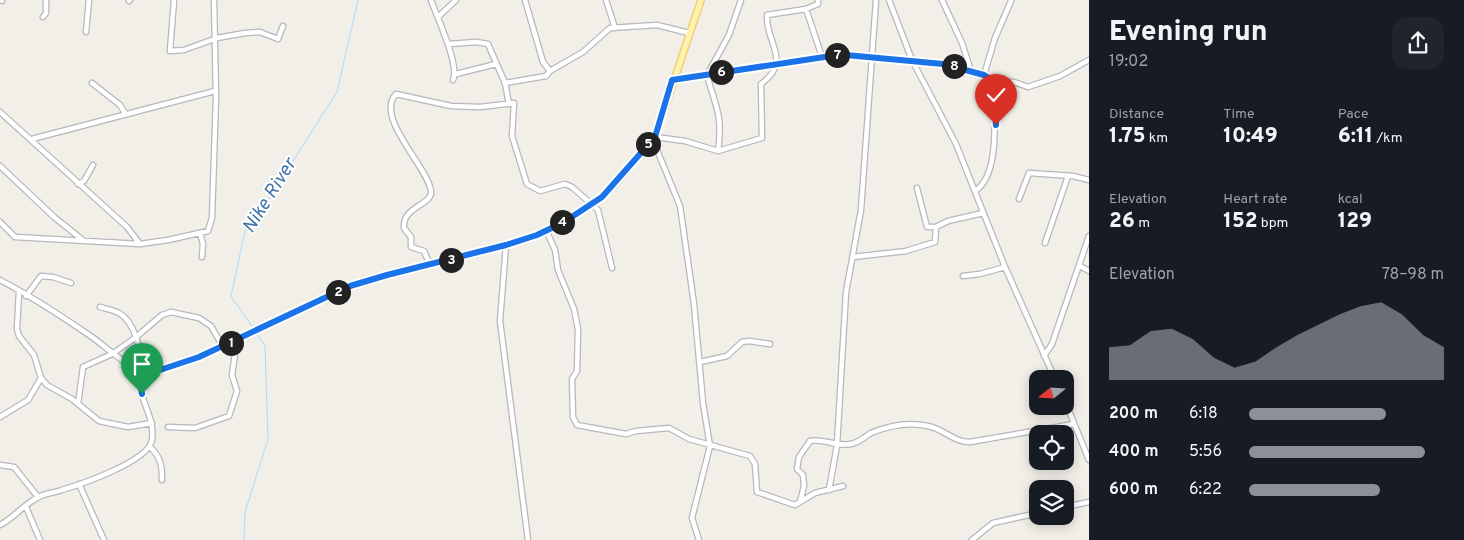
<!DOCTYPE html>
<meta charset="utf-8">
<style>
:root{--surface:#171b24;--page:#20242c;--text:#f1f3f6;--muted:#9ea1a6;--accent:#8c9099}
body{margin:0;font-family:Overpass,sans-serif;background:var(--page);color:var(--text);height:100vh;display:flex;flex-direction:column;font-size:19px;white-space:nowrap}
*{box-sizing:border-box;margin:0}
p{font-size:16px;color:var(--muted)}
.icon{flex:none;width:28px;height:28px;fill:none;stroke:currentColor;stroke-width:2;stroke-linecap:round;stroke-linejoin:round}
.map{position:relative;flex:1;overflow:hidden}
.drawer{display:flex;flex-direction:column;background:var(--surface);width:375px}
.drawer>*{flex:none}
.needle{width:32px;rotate:252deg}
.controls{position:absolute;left:1029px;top:370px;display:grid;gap:10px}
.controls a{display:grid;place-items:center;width:45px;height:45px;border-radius:10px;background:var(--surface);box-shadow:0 2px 12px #0003;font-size:25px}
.pin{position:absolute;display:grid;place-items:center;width:42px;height:42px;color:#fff;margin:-51px -21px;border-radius:50% 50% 50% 0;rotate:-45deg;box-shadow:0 0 5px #0007}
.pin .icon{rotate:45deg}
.km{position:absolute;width:25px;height:25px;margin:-12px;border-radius:50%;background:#222;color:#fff;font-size:14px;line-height:25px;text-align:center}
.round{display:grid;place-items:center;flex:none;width:52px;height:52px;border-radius:15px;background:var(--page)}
.headline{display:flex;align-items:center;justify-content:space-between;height:85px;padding:0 20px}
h1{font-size:28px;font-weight:800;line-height:38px}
.figures{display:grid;grid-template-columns:repeat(3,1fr);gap:8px;height:85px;padding:5px 20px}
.figures div{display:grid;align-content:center}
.figures b{font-size:21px;font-weight:800}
.figures small{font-size:14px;font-weight:400}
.figures p{font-size:14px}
.chart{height:140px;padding:10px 20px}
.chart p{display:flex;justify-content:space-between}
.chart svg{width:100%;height:90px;margin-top:5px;fill:var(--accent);opacity:.7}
ul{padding:0 20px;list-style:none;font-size:16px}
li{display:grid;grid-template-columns:80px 60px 1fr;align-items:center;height:38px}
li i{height:12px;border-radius:6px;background:var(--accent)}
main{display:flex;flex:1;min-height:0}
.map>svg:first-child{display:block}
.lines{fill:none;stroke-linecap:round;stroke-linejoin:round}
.stream{stroke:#aadaff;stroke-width:1}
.minor-casing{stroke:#b5b8bc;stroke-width:7}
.major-casing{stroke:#f2c960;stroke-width:8}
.minor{stroke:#fff;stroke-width:4.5}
.major{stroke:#fff2af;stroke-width:5.5}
.route-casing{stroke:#fff;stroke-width:10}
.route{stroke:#1a73e8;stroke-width:6}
.labels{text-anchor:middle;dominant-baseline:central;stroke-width:4;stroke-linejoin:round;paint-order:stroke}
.water-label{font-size:19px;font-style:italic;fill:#4174aa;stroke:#fff}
</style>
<main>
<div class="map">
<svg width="1089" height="540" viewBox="0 0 1089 540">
<rect width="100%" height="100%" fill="#f1efe8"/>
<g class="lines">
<path class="stream" d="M254 329 231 296 245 231 270 197 337 92 358 0
M244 540 245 512 268 439 265 346 256 332"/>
<defs>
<path id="minor" d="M174 0 170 51 184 50 217 38 245 33 260 32 278 39 283 26
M431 0C437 17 460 66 453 80
M525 0 543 62 550 71
M606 0 615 28
M889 0 912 60 956 144 1005 267 1055 379
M942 0 962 43 971 71
M2 1V0
M129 1 130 0
M806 9 822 57
M43 17 46 13V0
M438 17 456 0
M86 32 89 0
M449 44 476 42 488 44 505 83 509 104
M456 74 496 64
M984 75 995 38 1011 1
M672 80 831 56 846 55 954 65 984 75 994 81 1014 82 1028 87 1060 76 1089 60
M92 83 120 105 125 113
M505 83 546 76 550 71 583 52 610 28 657 25 689 33
M0 112 127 227 140 244
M655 137 657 150 680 206 694 304 703 403 710 446 692 518 699 540
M655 137 685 141 718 151 762 138 761 84C793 61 765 42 767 15L806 9 818 4V0
M32 139 215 91
M718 151C723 115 716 108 707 75L729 35 741 0
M0 166 54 217 84 241
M78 184 84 181 93 165
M917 188 927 227H936
M975 191C1002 174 993 109 994 81
M1019 199 1029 173 1073 176 1089 180
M0 222 15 237 140 244 168 240 208 231 212 218 216 97 214 0
M546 230 555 250 558 270 574 309 578 329 577 371 572 379 573 417 577 425 626 434 636 431 669 428 689 439 750 456 755 464 757 492 795 505 815 493 843 486
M200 233 203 244 202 257
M1045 243 1068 176
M506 245 500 321 528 540
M853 257 906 251 935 242 936 227 948 221 983 213
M430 265 424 251 411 247V237L404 228C402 206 433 205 431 191 428 167 374 117 396 94L451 106 480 107 514 103 512 136 527 184 540 191 565 184 572 187 598 210 612 268
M1080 266 1089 271
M963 276 980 274 1005 267
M0 280C31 296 63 317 92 337 109 349 129 370 151 372 221 356 282 314 348 287 370 279 392 275 414 269 478 254 547 240 600 199 621 183 636 156 655 137
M19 291 17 329 19 336 34 355 41 378 47 385 72 399 99 421 128 427 152 423
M26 296 41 276 53 277 71 283
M100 307C106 309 113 310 119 313 133 321 145 352 136 366
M1044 356 1052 344 1089 236
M700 362 727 356 742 342 749 341 770 344
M1065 401 1089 460
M78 404 83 367 112 354 135 338 162 315 171 312 199 318 211 326 223 347
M0 417 28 400 41 378
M168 427 195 428 229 416 237 391 232 375 237 340
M150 447C161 457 162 466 162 480
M0 465 14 467 38 497
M79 484 104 540
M829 490 837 445 846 292 861 210 876 0
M800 502 804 486 803 475 797 469 799 457 810 441C823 438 837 447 851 444 860 442 864 437 871 433 888 426 909 422 928 426 944 429 953 442 970 442L1074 424
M26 507 40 540
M1065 507 1089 502
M0 525C14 518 23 505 37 498 44 493 54 493 62 490 82 484 149 461 152 440 156 412 132 397 145 370
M972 540 993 523 1038 513"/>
<path id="major" d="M655 137 701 0"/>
</defs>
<use href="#minor" class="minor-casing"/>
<use href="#major" class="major-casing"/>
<use href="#minor" class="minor"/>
<use href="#major" class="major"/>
</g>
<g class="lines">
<defs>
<path id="route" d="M142 394 140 382 145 370 151 372 163 369 199 357 350 286 387 275 506 245 537 235 564 222 602 197 655 137 672 80 831 56 846 55 943 64 984 75 994 81 996 125"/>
</defs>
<use href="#route" class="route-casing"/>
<use href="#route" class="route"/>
</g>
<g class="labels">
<g class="water-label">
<text transform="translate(270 196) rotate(-58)">Nike River</text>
</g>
</g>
</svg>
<div class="controls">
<a><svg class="needle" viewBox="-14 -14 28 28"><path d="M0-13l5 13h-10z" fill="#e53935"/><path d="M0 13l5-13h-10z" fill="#9ea1a6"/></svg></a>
<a><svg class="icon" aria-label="locate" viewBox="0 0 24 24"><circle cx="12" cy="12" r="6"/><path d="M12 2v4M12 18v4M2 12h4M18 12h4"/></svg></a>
<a><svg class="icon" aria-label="layers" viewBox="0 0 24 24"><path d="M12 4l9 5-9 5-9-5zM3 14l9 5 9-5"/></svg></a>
</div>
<div class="pin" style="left:142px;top:394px;background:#1e9e55"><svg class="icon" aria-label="arrive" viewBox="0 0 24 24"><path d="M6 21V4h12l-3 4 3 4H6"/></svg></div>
<div class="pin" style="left:996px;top:125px;background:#d93025"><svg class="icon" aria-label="check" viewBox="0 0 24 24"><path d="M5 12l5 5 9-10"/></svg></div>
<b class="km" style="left:231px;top:343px">1</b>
<b class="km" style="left:338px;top:292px">2</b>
<b class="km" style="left:451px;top:260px">3</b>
<b class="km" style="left:562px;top:222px">4</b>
<b class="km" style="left:648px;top:144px">5</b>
<b class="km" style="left:721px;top:72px">6</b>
<b class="km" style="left:837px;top:55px">7</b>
<b class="km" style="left:954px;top:66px">8</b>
</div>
<section class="drawer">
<div class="headline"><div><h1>Evening run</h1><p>19:02</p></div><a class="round"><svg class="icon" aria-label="share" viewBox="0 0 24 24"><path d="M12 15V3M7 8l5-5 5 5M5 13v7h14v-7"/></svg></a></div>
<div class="figures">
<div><p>Distance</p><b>1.75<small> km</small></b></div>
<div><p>Time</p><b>10:49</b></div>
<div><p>Pace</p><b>6:11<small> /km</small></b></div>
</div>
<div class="figures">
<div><p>Elevation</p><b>26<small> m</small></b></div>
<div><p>Heart rate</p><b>152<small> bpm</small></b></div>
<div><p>kcal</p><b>129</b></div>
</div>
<div class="chart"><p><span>Elevation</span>78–98 m</p>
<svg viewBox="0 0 160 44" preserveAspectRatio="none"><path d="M0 44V28L10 27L20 20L30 19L40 24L50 33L60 38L70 35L80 28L90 22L100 17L110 12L120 8L130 6L140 12L150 22L160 28V44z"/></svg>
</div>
<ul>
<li><b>200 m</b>6:18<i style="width:70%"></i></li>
<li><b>400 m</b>5:56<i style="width:90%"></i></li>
<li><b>600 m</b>6:22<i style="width:67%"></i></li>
</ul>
</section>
</main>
